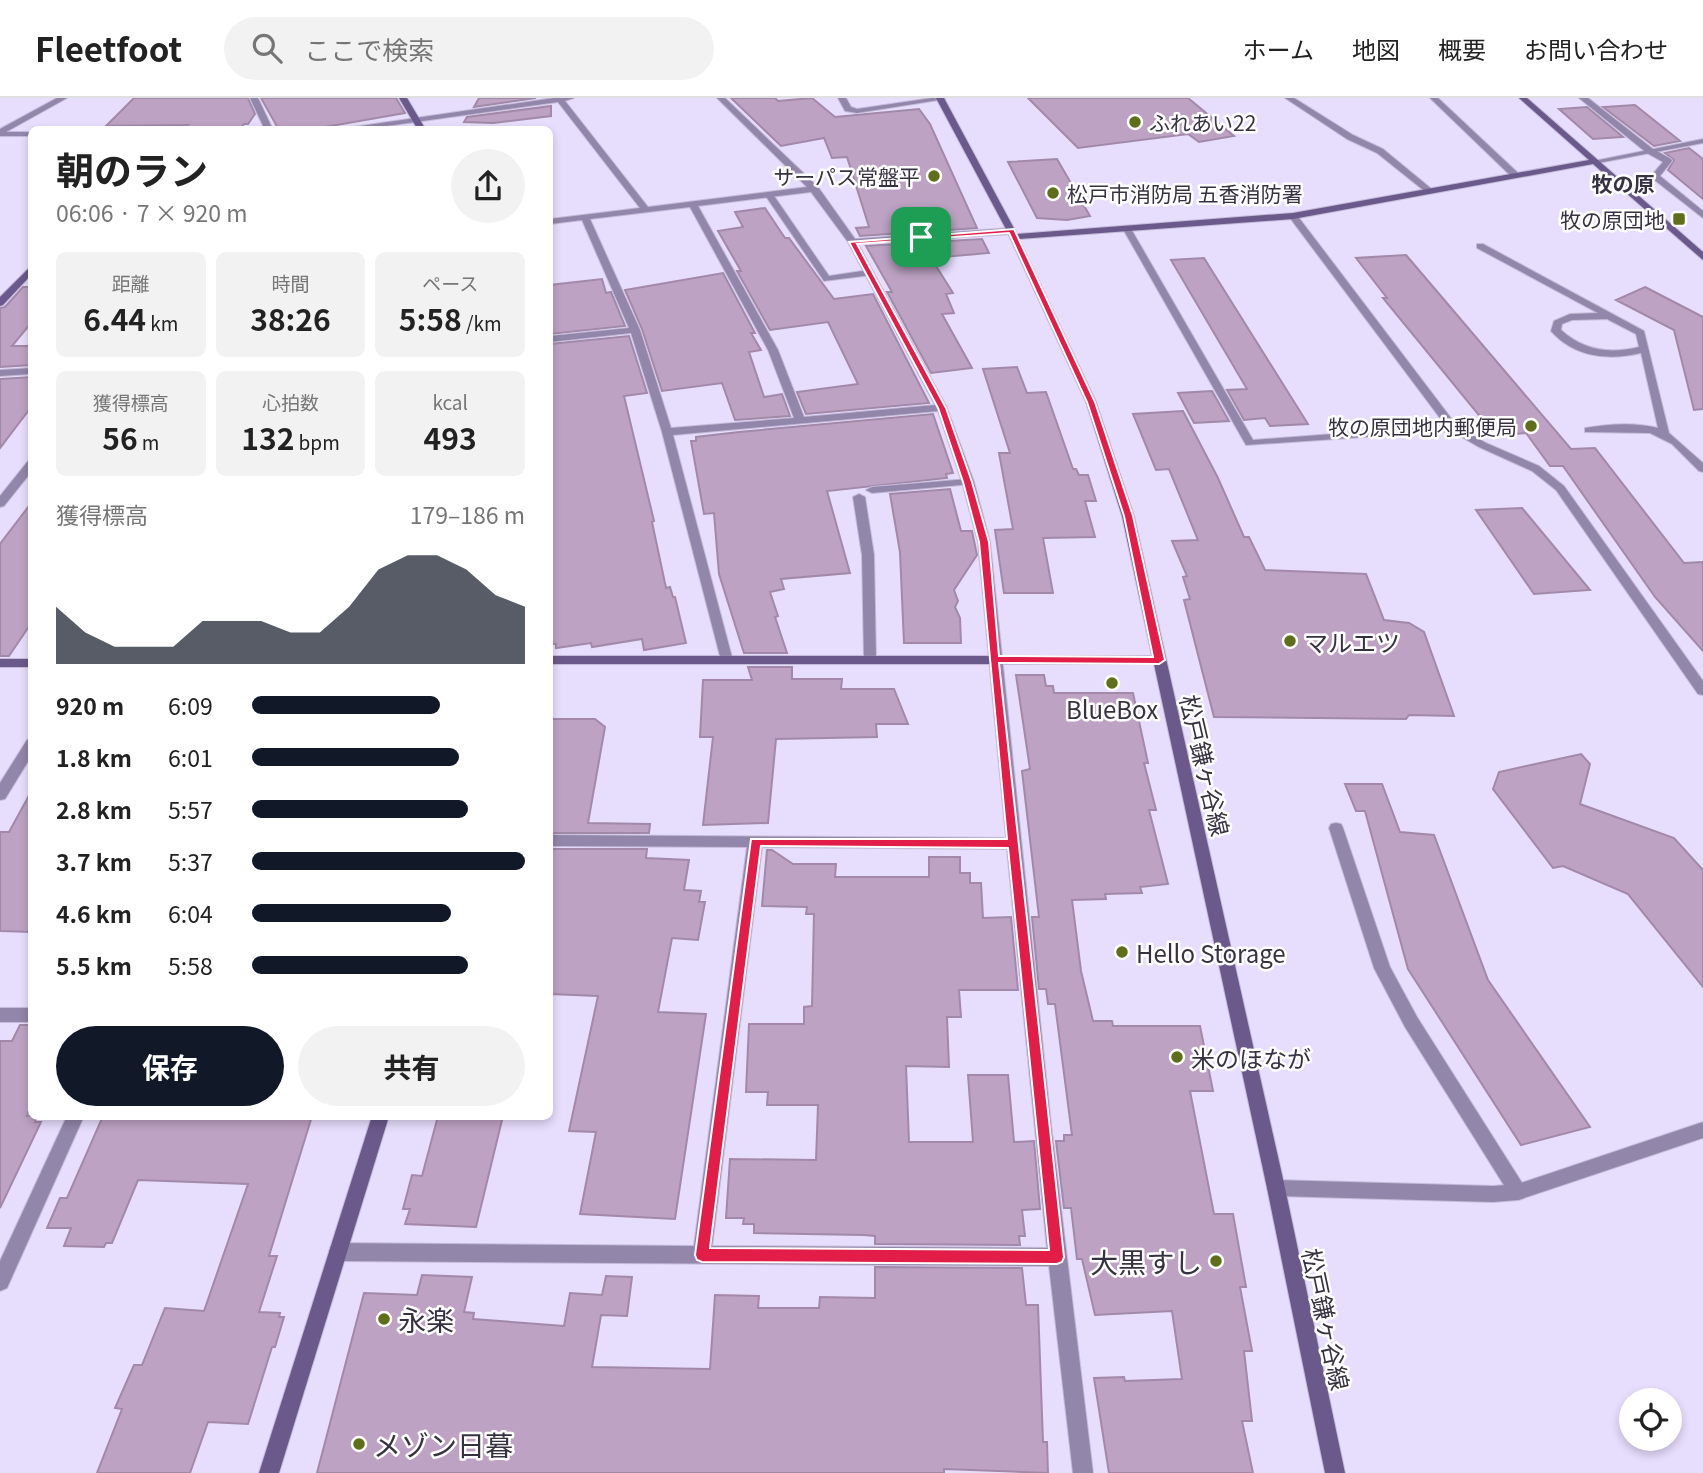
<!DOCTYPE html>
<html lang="ja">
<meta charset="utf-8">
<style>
:root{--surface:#fff;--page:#f2f2f2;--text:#222;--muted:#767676;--line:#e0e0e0;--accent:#111827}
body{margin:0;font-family:Georgia,"Noto Sans JP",serif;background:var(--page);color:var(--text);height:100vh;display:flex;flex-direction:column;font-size:26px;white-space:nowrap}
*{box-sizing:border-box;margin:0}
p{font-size:23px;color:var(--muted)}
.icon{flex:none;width:38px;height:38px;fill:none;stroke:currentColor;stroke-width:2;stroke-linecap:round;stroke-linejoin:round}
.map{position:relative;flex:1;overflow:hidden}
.details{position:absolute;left:28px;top:28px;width:525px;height:994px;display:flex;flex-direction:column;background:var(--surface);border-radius:10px;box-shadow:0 4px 10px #0003}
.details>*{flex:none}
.tools{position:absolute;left:1619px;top:1290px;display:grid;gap:14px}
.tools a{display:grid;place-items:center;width:63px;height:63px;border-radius:50%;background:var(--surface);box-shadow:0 4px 10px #0003;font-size:35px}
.pin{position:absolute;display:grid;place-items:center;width:60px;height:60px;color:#fff;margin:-30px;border-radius:14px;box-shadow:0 4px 10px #0006}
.round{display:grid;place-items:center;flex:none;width:74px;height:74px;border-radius:37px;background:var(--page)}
.summary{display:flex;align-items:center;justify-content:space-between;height:119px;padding:0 28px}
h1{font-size:38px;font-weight:700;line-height:52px}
.metrics{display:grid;grid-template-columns:repeat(3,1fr);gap:10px;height:119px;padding:7px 28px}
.metrics div{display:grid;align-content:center;border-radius:10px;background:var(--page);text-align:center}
.metrics b{font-size:30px;font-weight:700}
.metrics small{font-size:19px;font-weight:400}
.metrics p{font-size:19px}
.chart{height:196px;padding:14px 28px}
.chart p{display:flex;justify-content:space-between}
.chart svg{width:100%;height:126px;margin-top:7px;fill:var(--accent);opacity:.7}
.action{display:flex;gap:14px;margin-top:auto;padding:14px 28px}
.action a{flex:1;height:80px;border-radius:42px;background:var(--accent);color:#fff;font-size:28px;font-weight:700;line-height:80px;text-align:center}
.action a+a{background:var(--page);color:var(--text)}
ul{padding:0 28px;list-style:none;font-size:23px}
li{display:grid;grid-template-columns:112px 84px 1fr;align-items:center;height:52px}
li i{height:18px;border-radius:9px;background:var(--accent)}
header{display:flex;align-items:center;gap:42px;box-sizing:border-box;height:98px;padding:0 35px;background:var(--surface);border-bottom:2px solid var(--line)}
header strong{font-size:33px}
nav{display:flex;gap:38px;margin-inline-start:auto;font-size:24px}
.search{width:490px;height:63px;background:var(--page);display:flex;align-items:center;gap:18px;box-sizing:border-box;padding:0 24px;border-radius:38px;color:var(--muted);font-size:26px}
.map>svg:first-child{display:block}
.building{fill:#bda2c3;stroke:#a389a9;stroke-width:2}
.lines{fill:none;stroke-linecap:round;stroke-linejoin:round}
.lane-casing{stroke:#c4bbd8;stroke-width:2}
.street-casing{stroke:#c4bbd8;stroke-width:2}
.secondary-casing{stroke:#c4bbd8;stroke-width:2}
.lane{fill:#9286aa;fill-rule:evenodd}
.street{fill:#9286aa;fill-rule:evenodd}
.secondary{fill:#6b598c;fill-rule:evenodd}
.route{fill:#e11d48;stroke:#fff;stroke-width:2;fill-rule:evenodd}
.poi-dot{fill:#5e6e19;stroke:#fff;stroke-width:2.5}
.labels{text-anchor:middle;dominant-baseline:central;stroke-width:5;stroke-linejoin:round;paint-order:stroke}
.far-poi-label{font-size:21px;fill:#373242;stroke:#fff;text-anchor:end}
.far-neighbourhood-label{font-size:21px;font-weight:bold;fill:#373242;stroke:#fff}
.poi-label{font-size:24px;fill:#373242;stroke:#fff;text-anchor:start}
.street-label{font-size:24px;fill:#373242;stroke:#fff}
.near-poi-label{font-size:28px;fill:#373242;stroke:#fff;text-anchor:start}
</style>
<header>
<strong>Fleetfoot</strong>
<div class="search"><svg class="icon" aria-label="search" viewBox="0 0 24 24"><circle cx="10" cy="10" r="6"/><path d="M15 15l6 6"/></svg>ここで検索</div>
<nav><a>ホーム</a><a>地図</a><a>概要</a><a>お問い合わせ</a></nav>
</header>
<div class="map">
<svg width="1703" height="1375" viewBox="0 0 1703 1375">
<rect width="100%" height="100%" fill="#e7ddfd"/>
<path class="building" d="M134 0H248L255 16 248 26H244L239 32 184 31 188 27 106 28Z
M261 0H396L405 15 308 32H279Z
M479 0H536L474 9Z
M731 0H775L778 3 812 0 835 19 919 11 930 26 977 130 860 138 856 130 869 129 847 59 832 60 824 40 781 48Z
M1028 0H1188L1234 38 1199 44 1188 36 1078 50Z
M1635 7 1680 43 1654 48 1603 9Z
M551 8V18L493 25 464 24 467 19Z
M1587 9 1623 39 1593 41 1559 11Z
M1689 50 1703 61V101L1668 72 1674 62 1665 55Z
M1057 61 1090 118 1067 122 1037 120 1008 64Z
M765 110 785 140H789L834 201 873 196 929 305 806 316 797 294 858 286 828 224 770 232 737 173H741L718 133 743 129 735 114Z
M982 141 989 155 931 160 953 195 946 196 954 215 942 216 972 270 931 275 887 194H892L866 148Z
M1406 157 1571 351 1595 350 1684 465 1703 464V553L1655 499 1563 368H1550L1526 335 1504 337 1500 331 1491 332 1383 200H1387L1356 160Z
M1204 160 1308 326 1270 328 1265 320 1244 322 1227 292 1247 291 1171 162Z
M723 175 755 235H751L761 252 749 254 764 299 782 296 790 318 735 322 722 285 662 293 642 231 625 192Z
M602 181 606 195 611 194 625 228 550 236V187Z
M23 189H32V224L12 248H32V267L0 269V210L5 209Z
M1645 189 1703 219V311L1694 312 1674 232 1616 202Z
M629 238 647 295 624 298 654 423 652 424 666 490 670 489 673 499H675L686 545 644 552 642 541 592 549 591 545 556 550V546H550V246Z
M1017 269 1027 295 1046 294 1073 371H1076L1079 377H1088L1096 403H1085L1095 439 1043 440 1053 495H1004L995 432 1013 431 999 355H1010L983 271Z
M32 279V308L0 350V281Z
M1212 293 1229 323 1194 325 1178 295Z
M1183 313 1218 380 1244 439H1249L1265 472 1366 476 1384 522 1409 525 1424 534 1454 618 1409 617 1406 621 1214 619 1184 502 1190 501 1183 479 1187 478 1172 443 1198 442 1169 371 1156 372 1133 316Z
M933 316 953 375 946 376 947 380 827 393 850 475 781 481 784 491 770 494 778 518 775 519 787 555H744L719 476 714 415 704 416 691 343H696V339L739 334Z
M950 391 961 433H972L977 457 954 492 958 503 955 509 960 520 961 545H904L900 454 890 396Z
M32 404V524L9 558H0V446Z
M1522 410 1590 492 1534 496 1476 412Z
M748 569H792V581H842L841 591H894L908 626H876L877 639 776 641 768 725 703 727 713 639H700L703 582H752Z
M1016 577H1044L1046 588H1053L1054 595H1133L1148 665H1144L1156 712H1149L1168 786 1140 789 1142 795 1105 796 1106 801 1072 802 1081 873 1093 923H1112L1113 928H1200L1213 993H1190L1214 1116H1233L1246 1189H1240L1252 1253H1244L1252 1323H1242L1253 1375H1109L1094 1280 1124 1279 1125 1283 1182 1281 1172 1213 1095 1217 1082 1161H1077L1071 1110H1064L1056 1043H1064V1037H1072L1055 906H1048L1046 891H1039L1032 819H1039L1022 673 1030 671Z
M550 621H595L605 629 588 725 650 726 649 735H550Z
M1581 656 1590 666 1580 706 1674 740 1703 772V889L1628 796 1563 768 1553 770 1493 691 1499 674Z
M1345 686H1382L1400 734 1434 737 1488 882 1590 1029 1521 1047 1408 871 1365 713H1356Z
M32 692V834L0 833V734H9Z
M550 751H647L646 760 689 762 684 792 701 793 699 804H705L698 842 672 840 658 914 706 916 675 1121 580 1116 596 1034 569 1033 598 898 550 896Z
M767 752H772L793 766H836L835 779H929V759H960V775H970V785H981L983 820 1011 819 1018 892H959L961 919H947L949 969 906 968 909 1044H973L968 977H1008L1014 1044 1034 1043 1040 1111 1022 1112 1025 1138H1019L1020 1147 875 1146V1138L864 1137 754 1135V1126H743L744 1120H726L730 1061 816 1062 818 1007H767L768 994H746L749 926H804V909L812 908 814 816H806L807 809 762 808Z
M20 927H32V1003L27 1018H37L35 1024H41L0 1110V943H12Z
M103 1018H312L269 1158H277L259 1214 280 1215 279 1219H284L275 1249H272L248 1326 208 1324 190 1375H97L122 1311 115 1310 134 1267H142L165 1210 204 1213 248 1086 138 1082 112 1145H106L104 1149 64 1148 71 1130H47L60 1100H67Z
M438 1018H503L476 1129 405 1126 410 1111H403L412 1077 422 1078Z
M875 1169 1022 1170 1026 1207H1038L1043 1344H1047L1048 1375 944 1371V1375H317L364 1195 417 1197 422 1177 472 1179 464 1214 474 1215 473 1221 564 1228 570 1195 602 1197 606 1178 632 1179 627 1218 601 1217 592 1269 710 1271 715 1197 759 1198 758 1210H819L820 1199 875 1200Z"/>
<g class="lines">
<defs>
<path id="lane" d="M1285 0H1294L1353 37 1383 51 1434 93 1427 95 1377 55 1347 41Z
M1430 0H1438L1518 75V79H1512Z
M1579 0H1588L1653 51 1671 61 1672 63 1660 78 1703 113V120L1652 80 1651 78 1663 64 1647 55Z
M766 95H772L829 178 869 172 874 175 872 177 824 183 765 97Z
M1124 129 1131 131 1253 342 1453 327 1458 330 1453 333 1246 347 1123 131Z
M1477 146H1483L1644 233 1669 335 1703 365V374L1699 373 1672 346 1650 335 1585 334V330C1608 326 1635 324 1658 330L1641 255C1608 263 1574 259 1551 233L1554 223 1570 216 1598 215 1477 150ZM1607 221 1636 236 1639 249C1610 256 1584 253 1561 232L1562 226 1572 222Z
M968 381 972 382V386L872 395 866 392 872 389Z
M859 396 865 399 874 457 876 562 870 566 864 562 862 457 853 399Z
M1336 725 1341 726 1343 730 1390 869 1417 919 1524 1088 1527 1094 1524 1100 1518 1102 1512 1100 1405 929 1374 870 1329 730 1331 726Z"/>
<path id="street" d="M57 0H67L6 34H32V38H0V31Z
M250 0H258L273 32H265Z
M554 0H574L565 3 648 109 807 89 717 0H725L818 89 855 141 1011 130 1015 133 1011 136 858 146 947 310 974 384 990 444 1051 1027 1093 1375H1073L1049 1168 338 1163 331 1160 329 1154 331 1148 338 1145 694 1148 747 749 550 748V737L1006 740 978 444 962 384 938 313 673 337 733 563 732 566H722L662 334 631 235 550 244V238L629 230 582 122 550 126V121L640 110 558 4 358 32H333ZM811 94 848 144 935 307 804 319 778 252 698 108ZM690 109 768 252 794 320 671 330 640 232 590 121ZM762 749 1007 751 1047 1150 712 1148Z
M838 0H846L851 9 857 11 932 0 945 1 857 15 845 13Z
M1703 41V45L1593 66 1589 64Z
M1290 116H1296L1457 328 1486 345 1539 368 1564 388 1703 583V597L1698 596 1556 392 1532 373 1479 349 1449 332 1290 120Z
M32 270V276L0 278V272Z
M32 362V373L4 408 0 409V398L28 363Z
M32 640V657L5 701 0 702V685L27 642Z
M0 910H32V924H0Z
M67 1018H84L7 1190 0 1193V1163Z
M1703 1024V1040L1518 1102 1493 1104 1276 1098 1270 1096 1267 1090 1270 1084 1276 1082 1493 1088 1518 1086Z"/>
<path id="secondary" d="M399 0H407L426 32H418Z
M936 0H944L1017 136 1293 115 1589 62 1519 0H1527L1703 154V162L1593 66 1293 121 1019 141 1096 304 1134 418 1285 1090 1345 1375H1325L1267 1090 1154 566H550V558H1152L1122 418 1086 304 1007 133Z
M32 167V176L3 207 0 208V199Z
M0 561H32V569H0Z
M372 1018H389L279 1375H259Z"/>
</defs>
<use href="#lane" class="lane-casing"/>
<use href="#street" class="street-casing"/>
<use href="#secondary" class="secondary-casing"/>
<use href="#lane" class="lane"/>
<use href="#street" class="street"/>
<use href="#secondary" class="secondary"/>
</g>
<path class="route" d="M1014 131 1095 304 1133 418 1165 562 1159 566 999 565 1064 1159 1062 1164 1057 1166 702 1164 697 1162 695 1157 751 741H1007L979 444 963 384 938 310 849 144ZM1009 135 1087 304 1124 418 1153 559 999 558 989 444 972 384 946 310 857 146ZM761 748 1008 750 1049 1152 710 1150Z"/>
<g class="poi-dot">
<circle cx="1135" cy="24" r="7"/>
<circle cx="934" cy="78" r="7"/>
<circle cx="1053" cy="95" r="7"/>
<rect x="1672" y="114" width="14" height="14" rx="3.5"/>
<circle cx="1531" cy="328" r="7"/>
<circle cx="1290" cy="543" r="7"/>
<circle cx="1112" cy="585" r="7"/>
<circle cx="1122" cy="854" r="7"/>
<circle cx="1177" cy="959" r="7"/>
<circle cx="1216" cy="1163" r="7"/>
<circle cx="384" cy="1221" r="7"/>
<circle cx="359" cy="1346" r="7"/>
</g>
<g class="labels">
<g class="far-poi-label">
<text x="1149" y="24" text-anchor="start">ふれあい22</text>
<text x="920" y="78">サーパス常盤平</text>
<text x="1067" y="95" text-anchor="start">松戸市消防局 五香消防署</text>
<text x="1665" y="121">牧の原団地</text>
<text x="1517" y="328">牧の原団地内郵便局</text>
</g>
<g class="far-neighbourhood-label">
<text x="1623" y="85">牧の原</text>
</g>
<g class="poi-label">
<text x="1304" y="543">マルエツ</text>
<text x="1112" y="610" text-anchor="middle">BlueBox</text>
<text x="1136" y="854">Hello Storage</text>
<text x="1191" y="959">米のほなが</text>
</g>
<g class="street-label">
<text transform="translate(1206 667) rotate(77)">松戸鎌ヶ谷線</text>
<text transform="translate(1327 1221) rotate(78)">松戸鎌ヶ谷線</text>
</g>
<g class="near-poi-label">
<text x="1202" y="1163" text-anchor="end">大黒すし</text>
<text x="398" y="1221">永楽</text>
<text x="373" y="1346">メゾン日暮</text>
</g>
</g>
</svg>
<div class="tools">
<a><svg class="icon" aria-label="locate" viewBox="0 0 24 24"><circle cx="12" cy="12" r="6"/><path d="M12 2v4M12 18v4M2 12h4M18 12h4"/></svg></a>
</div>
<div class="pin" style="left:921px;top:139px;background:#1e9e55"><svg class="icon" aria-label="arrive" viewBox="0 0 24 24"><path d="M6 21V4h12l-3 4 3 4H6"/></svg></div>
<section class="details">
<div class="summary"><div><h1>朝のラン</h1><p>06:06 · 7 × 920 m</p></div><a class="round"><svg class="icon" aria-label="share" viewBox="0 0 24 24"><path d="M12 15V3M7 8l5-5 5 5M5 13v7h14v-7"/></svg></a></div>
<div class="metrics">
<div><p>距離</p><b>6.44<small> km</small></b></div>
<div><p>時間</p><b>38:26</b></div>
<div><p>ペース</p><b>5:58<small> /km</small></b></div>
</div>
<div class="metrics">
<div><p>獲得標高</p><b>56<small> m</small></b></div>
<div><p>心拍数</p><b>132<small> bpm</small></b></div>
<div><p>kcal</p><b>493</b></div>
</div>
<div class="chart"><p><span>獲得標高</span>179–186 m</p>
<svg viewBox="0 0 160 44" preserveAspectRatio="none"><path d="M0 44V24L10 33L20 38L30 38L40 38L50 29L60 29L70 29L80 33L90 33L100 24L110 11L120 6L130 6L140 11L150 20L160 24V44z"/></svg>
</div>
<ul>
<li><b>920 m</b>6:09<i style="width:69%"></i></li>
<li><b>1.8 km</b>6:01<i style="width:76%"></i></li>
<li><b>2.8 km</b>5:57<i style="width:79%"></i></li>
<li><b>3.7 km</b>5:37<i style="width:100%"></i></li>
<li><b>4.6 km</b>6:04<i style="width:73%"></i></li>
<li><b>5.5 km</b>5:58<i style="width:79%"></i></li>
</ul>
<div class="action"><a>保存</a><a>共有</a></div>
</section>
</div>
